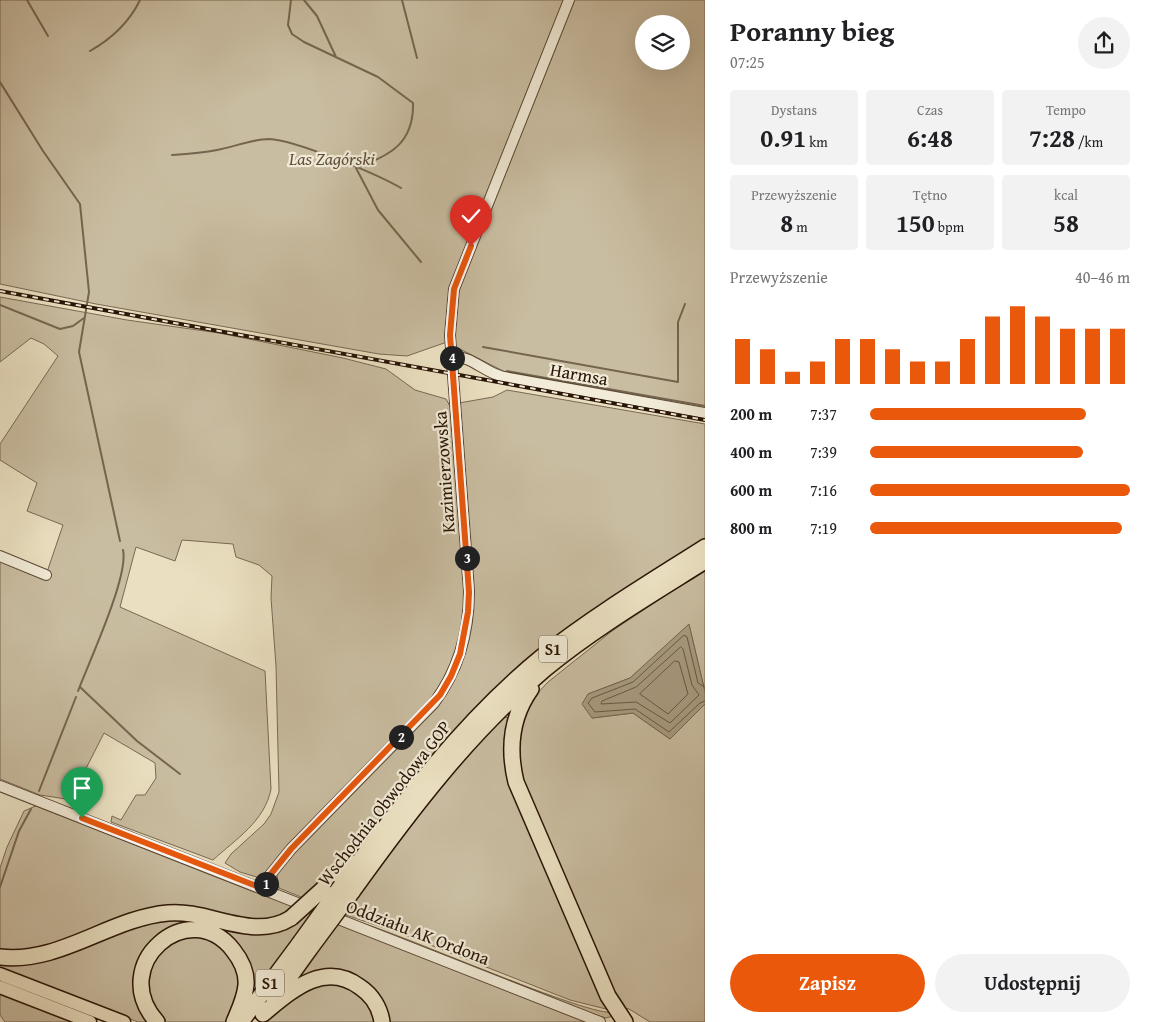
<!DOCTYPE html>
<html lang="pl">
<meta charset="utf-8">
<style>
:root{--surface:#fff;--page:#f2f2f2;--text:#202124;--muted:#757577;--accent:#ea580c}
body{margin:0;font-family:"Gentium Book Plus",serif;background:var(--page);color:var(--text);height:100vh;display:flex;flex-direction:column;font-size:19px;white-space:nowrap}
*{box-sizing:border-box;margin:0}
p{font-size:16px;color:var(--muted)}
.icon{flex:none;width:28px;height:28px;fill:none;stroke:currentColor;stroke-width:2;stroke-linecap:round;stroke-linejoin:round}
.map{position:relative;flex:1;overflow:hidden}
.side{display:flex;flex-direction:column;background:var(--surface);width:450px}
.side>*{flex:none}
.tools{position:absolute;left:635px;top:15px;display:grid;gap:10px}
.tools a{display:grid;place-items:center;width:55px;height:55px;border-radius:50%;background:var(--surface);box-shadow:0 5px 20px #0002;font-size:25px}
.pin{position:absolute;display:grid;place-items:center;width:42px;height:42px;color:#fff;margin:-51px -21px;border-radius:50% 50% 50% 0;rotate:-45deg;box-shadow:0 0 5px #0007}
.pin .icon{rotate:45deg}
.km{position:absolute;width:25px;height:25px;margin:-12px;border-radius:50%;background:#222;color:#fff;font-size:14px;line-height:25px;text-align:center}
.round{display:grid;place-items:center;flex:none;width:52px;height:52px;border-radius:26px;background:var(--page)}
.head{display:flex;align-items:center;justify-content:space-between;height:85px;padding:0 25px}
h1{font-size:28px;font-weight:700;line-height:38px}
.metrics{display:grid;grid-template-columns:repeat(3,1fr);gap:8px;height:85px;padding:5px 25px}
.metrics div{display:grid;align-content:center;border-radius:5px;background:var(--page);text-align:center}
.metrics b{font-size:25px;font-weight:700}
.metrics small{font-size:14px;font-weight:400}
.metrics p{font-size:14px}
.chart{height:140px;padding:10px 25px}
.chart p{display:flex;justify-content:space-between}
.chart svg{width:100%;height:90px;margin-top:5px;stroke:var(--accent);stroke-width:6}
.button{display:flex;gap:10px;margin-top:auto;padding:10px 25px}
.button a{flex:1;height:58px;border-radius:30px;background:var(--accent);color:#fff;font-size:20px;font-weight:700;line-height:58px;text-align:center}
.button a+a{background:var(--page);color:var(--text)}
ul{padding:0 25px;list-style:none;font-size:16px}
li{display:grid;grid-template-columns:80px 60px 1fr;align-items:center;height:38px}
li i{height:12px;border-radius:6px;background:var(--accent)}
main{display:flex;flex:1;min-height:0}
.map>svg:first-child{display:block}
.green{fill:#c9bda1;stroke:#796853;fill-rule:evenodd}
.water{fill:#a89b81;stroke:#75654f}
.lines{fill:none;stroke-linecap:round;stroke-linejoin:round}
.shore{stroke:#685843;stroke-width:1}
.stream{stroke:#75654f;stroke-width:2}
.minor-casing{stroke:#594734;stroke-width:12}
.major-casing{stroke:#291405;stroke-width:15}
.highway-casing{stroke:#291405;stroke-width:18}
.minor{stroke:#f1ebd7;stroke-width:10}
.major{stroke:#eae0c1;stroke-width:12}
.highway{stroke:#eae0c1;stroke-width:15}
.rail-casing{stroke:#291405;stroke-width:4}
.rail{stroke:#f1ebd7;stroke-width:2;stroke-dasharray:5.5;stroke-linecap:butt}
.highway-bridge-casing{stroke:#291405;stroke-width:18;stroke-linecap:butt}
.highway-bridge{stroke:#eae0c1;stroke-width:15}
.route-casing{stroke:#fff;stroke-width:10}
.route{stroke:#ea580c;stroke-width:6}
.labels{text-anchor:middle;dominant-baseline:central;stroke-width:4.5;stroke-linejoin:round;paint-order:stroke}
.shield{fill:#f1ebd7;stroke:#655444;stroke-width:1}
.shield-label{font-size:16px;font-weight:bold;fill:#291405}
.park-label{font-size:18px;font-style:italic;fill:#614f3c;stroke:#f1ebd7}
.street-label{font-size:18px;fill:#291405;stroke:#f1ebd7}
</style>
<main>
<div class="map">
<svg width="705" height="1022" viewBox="0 0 705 1022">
<rect width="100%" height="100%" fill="#eae0c1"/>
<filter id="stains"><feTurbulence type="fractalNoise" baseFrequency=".004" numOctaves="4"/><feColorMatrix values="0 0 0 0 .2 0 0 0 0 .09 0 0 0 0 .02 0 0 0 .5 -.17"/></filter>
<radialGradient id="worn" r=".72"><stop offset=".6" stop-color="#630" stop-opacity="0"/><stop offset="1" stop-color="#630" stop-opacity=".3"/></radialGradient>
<path class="green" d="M0 0H564L448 304 447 342 407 356 379 354 96 304 0 284Z
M573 0H705V406L505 372 456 347 454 340 459 289ZM644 24H681V61H644Z
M0 297 127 320 219 333 343 358 386 369 415 390 446 399 451 408 465 602C462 644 448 680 420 712L286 849 260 878 240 872 225 863 231 854 264 824 271 814 279 792 276 666 271 598 272 576 259 565 236 557 233 544 182 540 175 561 136 547 120 607 265 671 271 789C265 821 236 839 213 860L111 822 112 816 121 820 136 795H145L156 778 155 763 104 733 69 802 83 808 82 811 73 807 66 799 40 795 0 779V561L45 578 63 525 27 511 37 483 0 460V444L58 356 44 344 31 338 0 362Z
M507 390 705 424V538L641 579 522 664 453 732 321 885 306 899 279 888 277 875 284 863 416 726 468 637 459 403 493 397Z
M705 569V692L689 625 630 678 588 694 592 718 633 713 670 739 705 704V1022H650L629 1009 620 1007 519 780 516 736 531 700 548 682 612 631Z
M504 717 509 718 508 754 610 1010 570 1000 405 935 343 914 424 806 489 730Z
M38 805 214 876 296 907 284 917 246 921 191 910 61 945 0 954V868L7 847 24 811Z
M308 911 314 914 246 1006 244 956 179 927 134 983 137 1003 150 1022H138L0 968V962L175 917 242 930Z
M338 922 591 1022H385L355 977 290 986Z
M358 922C398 932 592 1019 614 1012L613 1016 606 1018 584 1011Z
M202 934 229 951 242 984 230 1022H162L144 984 162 943Z
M328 980 364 995 377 1022H267L290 996Z
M0 995 71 1022H5L0 1015Z"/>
<path class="water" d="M689 624 705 692V704L670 739 633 713 592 718 582 704 588 694 630 678Z"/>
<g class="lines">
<path class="shore" d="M681 647 683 649 692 685 699 695 670 723 636 702 601 704 602 701 636 687Z
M675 661 679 662 688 694 668 714 640 694Z
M705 687 698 683 687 637 684 635 633 682 592 698 588 703 595 712 635 709 669 732 700 703 705 701"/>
<path class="stream" d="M27 0 48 36
M291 0 288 25 292 34 304 42 378 77 413 103C414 144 389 156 356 168
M304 0 317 16 336 57
M402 0 417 58
M90 51C111 39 129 23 140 0
M0 82 43 151 80 204 89 292 79 352 120 541
M172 155C187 154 202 153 217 150 234 147 252 139 269 139 295 140 377 174 401 188
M356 168 378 210 421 262
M0 305 60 329 73 326 84 318
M483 347 678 382V322L685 304
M507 371 705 406
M80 687 137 741 180 774
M78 691C89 662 129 576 123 550
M39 791 76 697
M0 887 19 831 31 809"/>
<defs>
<path id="minor" d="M452 356C474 357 483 372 504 377L705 413
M0 556 46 575
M0 786 600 1022
M264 889 270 875 291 849 434 703C458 671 469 632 469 591L450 335 454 289 569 0"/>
<path id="major" d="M0 974 124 1022
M0 987 90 1022"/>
<path id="highway" d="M531 689C511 717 508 749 516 782L608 996 625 1022
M341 886C402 803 464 720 544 655 595 615 650 582 705 547
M323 889 349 862
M352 892C410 811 469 733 545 669 595 628 651 595 705 561
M0 957C60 964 110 918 168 913 208 909 253 942 291 918
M274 999 309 950
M263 1014C291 991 324 960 360 987 372 995 380 1008 382 1022
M157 1022C106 965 189 894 233 950 241 960 247 972 246 985 245 998 239 1010 234 1022
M241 1022 299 944"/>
</defs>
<use href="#minor" class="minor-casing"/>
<use href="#major" class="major-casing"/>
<use href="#highway" class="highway-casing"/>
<use href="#minor" class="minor"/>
<use href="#major" class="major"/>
<use href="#highway" class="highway"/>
<defs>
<path id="rail" d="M0 291 705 420"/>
</defs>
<use href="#rail" class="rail-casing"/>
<use href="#rail" class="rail"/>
<defs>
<path id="highway-bridge" d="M291 918 323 889
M299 944 341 886
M309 950 352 892"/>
</defs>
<use href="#highway-bridge" class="highway-bridge-casing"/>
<use href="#highway-bridge" class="highway-bridge"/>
</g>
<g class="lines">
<defs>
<path id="route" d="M82 818 264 889 270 875 291 849 440 695 451 676 460 654 468 612 469 592 450 335 454 289 471 246"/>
</defs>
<use href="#route" class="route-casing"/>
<use href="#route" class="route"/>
</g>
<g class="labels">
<g class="shield">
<rect x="539" y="635.5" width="28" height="27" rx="4"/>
<rect x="256" y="969.5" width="28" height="27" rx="4"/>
</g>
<g class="shield-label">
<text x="553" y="649">S1</text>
<text x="270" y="983">S1</text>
</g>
<g class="park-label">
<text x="332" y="158">Las Zagórski</text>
</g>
<g class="street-label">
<text transform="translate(579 374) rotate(10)">Harmsa</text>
<text transform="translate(444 472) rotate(-94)">Kazimierzowska</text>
<text transform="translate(384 803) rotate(-52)">Wschodnia Obwodowa GOP</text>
<text transform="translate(418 932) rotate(21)">Oddziału AK Ordona</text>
</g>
</g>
<rect width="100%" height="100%" filter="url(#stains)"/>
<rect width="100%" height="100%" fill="url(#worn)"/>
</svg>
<div class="tools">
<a><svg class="icon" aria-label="layers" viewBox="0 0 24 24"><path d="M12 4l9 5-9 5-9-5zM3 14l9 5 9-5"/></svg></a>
</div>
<div class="pin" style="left:82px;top:818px;background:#1e9e55"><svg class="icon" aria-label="arrive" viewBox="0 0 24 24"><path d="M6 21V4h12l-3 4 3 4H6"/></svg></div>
<div class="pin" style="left:471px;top:246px;background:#d93025"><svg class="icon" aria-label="check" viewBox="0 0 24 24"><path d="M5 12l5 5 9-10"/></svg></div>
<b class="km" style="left:266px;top:884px">1</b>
<b class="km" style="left:401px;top:737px">2</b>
<b class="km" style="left:467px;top:558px">3</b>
<b class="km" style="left:452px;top:358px">4</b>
</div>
<section class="side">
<div class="head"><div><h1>Poranny bieg</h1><p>07:25</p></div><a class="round"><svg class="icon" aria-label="share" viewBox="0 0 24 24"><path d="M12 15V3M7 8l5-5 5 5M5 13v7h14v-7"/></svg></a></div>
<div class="metrics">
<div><p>Dystans</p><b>0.91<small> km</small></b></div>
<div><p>Czas</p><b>6:48</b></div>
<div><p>Tempo</p><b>7:28<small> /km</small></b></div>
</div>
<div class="metrics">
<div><p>Przewyższenie</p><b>8<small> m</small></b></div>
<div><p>Tętno</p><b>150<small> bpm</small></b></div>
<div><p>kcal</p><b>58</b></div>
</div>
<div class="chart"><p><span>Przewyższenie</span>40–46 m</p>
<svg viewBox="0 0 160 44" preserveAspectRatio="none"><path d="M5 44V22M15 44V27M25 44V38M35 44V33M45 44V22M55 44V22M65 44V27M75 44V33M85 44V33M95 44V22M105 44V11M115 44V6M125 44V11M135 44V17M145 44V17M155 44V17"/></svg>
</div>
<ul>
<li><b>200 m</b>7:37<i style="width:83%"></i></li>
<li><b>400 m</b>7:39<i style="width:82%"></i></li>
<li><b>600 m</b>7:16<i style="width:100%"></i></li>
<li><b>800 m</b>7:19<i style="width:97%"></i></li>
</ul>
<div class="button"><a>Zapisz</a><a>Udostępnij</a></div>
</section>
</main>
